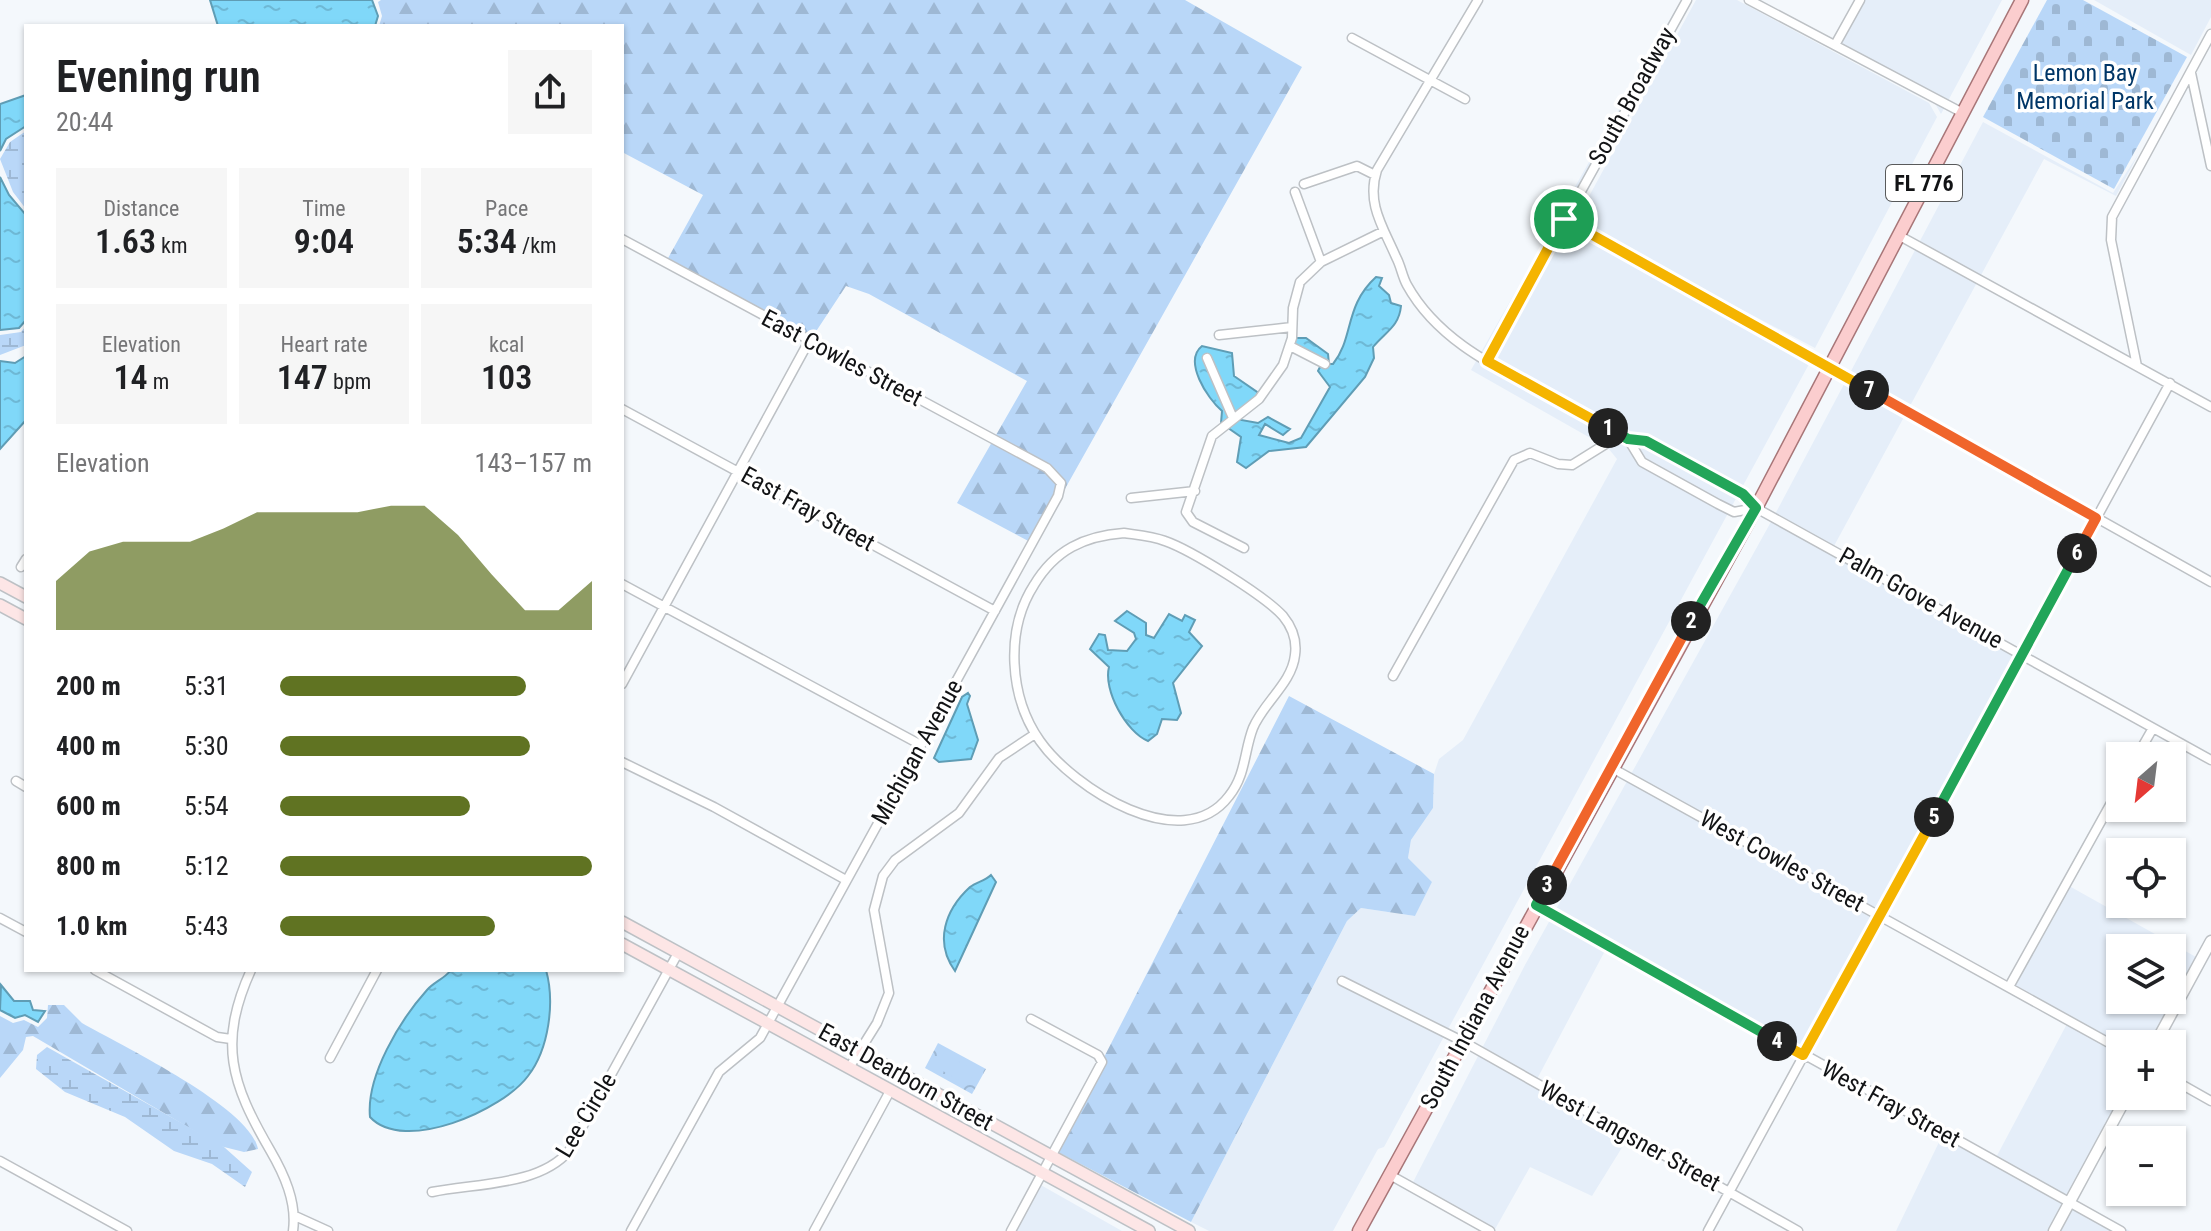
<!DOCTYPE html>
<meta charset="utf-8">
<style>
:root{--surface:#fff;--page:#f6f6f6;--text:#202124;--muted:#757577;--accent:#607322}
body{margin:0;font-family:"Roboto Condensed",sans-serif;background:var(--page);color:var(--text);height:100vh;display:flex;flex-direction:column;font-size:30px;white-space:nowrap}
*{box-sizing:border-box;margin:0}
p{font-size:26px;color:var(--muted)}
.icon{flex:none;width:44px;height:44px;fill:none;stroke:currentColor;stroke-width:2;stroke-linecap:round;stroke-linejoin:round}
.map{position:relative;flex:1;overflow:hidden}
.side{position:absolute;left:24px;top:24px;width:600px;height:948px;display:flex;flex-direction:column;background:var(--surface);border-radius:0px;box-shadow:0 2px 6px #0004}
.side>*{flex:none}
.needle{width:52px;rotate:208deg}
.controls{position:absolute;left:2106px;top:742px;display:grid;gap:16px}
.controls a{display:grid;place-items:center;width:80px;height:80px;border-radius:0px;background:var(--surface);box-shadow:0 2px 6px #0004;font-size:40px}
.pin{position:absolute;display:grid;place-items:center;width:68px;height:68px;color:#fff;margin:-34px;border:4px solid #fff;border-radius:50%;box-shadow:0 2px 8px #0007}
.km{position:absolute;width:40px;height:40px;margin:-20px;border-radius:50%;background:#222;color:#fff;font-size:22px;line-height:40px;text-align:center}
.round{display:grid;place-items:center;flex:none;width:84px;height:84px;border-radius:0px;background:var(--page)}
.head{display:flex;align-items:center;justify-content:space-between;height:136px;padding:0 32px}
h1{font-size:44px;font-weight:600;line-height:60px}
.figures{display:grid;grid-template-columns:repeat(3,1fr);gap:12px;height:136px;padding:8px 32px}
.figures div{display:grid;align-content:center;border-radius:0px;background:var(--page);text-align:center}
.figures b{font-size:34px;font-weight:600}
.figures small{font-size:22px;font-weight:400}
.figures p{font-size:22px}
.chart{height:224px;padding:16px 32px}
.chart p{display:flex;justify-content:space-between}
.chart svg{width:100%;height:144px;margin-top:8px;fill:var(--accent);opacity:.7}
ul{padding:0 32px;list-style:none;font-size:26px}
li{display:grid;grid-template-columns:128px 96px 1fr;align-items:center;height:60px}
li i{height:20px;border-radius:10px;background:var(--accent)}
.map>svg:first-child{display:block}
.built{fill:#e5eef9;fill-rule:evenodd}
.forest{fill:url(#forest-firs)}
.wetland{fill:url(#wetland-marsh)}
.cemetery{fill:url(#cemetery-stones)}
.park{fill:url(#park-crowns)}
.pitch{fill:#b9d7f8}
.water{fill:url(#water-ripples);stroke:#5f9db5;stroke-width:2}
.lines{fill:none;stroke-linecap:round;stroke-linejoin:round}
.minor-casing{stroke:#bdc1c5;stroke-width:11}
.tertiary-casing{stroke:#bdc1c5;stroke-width:13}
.secondary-casing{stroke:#bdc1c5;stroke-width:14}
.primary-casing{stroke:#a87678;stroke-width:15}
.minor{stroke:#fff;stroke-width:8}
.tertiary{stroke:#fff;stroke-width:10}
.secondary{stroke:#fde6e6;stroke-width:11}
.primary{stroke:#fbcdce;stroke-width:12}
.split-1-casing{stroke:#fff;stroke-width:16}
.split-2-casing{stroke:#fff;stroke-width:16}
.split-3-casing{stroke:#fff;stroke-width:16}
.split-4-casing{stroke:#fff;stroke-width:16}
.split-5-casing{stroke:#fff;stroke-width:16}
.split-6-casing{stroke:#fff;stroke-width:16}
.split-7-casing{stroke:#fff;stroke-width:16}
.split-8-casing{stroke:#fff;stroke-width:16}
.split-1{stroke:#f5b400;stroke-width:10}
.split-2{stroke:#22a559;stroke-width:10}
.split-3{stroke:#f0652b;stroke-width:10}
.split-4{stroke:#22a559;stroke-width:10}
.split-5{stroke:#f5b400;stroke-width:10}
.split-6{stroke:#22a559;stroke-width:10}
.split-7{stroke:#f0652b;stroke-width:10}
.split-8{stroke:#f5b400;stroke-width:10}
.labels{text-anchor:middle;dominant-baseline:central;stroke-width:7;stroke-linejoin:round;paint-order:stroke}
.shield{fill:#fff;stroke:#595a5b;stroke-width:2}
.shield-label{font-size:22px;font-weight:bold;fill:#121315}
.park-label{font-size:24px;fill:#003667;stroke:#fff}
.street-label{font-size:24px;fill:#121315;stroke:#fff}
</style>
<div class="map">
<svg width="2211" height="1231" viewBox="0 0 2211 1231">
<defs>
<pattern id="forest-firs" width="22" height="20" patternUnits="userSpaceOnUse" patternTransform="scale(2)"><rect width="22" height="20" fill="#b9d7f8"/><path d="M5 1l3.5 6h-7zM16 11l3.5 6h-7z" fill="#9eb8d4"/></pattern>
<pattern id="wetland-marsh" width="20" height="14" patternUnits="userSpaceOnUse" patternTransform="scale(2)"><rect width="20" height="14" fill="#b9d7f8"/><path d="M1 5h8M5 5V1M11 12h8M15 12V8" fill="none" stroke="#9eb8d4"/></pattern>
<pattern id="cemetery-stones" width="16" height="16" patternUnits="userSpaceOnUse" patternTransform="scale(2)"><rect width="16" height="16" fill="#b9d7f8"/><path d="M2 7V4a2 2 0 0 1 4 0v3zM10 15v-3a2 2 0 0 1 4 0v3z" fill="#9eb8d4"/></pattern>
<pattern id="park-crowns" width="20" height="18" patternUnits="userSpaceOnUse" patternTransform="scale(2)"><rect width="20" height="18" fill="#b9d7f8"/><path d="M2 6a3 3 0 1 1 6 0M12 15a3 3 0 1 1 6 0" fill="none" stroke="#9eb8d4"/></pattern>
<pattern id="water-ripples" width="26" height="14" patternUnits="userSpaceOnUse" patternTransform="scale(2)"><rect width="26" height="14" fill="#80d8f9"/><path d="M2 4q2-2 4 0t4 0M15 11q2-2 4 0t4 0" fill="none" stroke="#6eb8d5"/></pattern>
</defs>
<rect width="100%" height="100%" fill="#f4f8fc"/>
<path class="built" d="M1681 0H1692L1571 219 1573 226 1815 353 1384 1147 1378 1149 1333 1231H1209L1191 1222 1347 921 1361 908 1415 916 1432 882 1408 858 1411 840 1433 808 1434 774 1439 759 1463 740 1617 459 1608 448 1471 370Z
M1696 0H1737L1929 103 1937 117 1815 348 1575 222Z
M1855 0H2002L1941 114 1933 100 1831 45Z
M2094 0H2211V17L2191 55Z
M1983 122 2113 193 2139 153 2116 196 2044 159 1834 546 2020 650 1801 1054 1607 947 1536 1081 1631 1133 1592 1196 1530 1167 1494 1231 1411 1186 1525 965 1772 520Z
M2062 882 2196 957 2149 1044H2120L2121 1096 2048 1231H1896L1942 1136 1992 1165 2069 1020 2007 989ZM2120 948H2172V1000H2120Z
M1039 1184 1122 1231H1015Z
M2076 1201 2130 1231H2060Z"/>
<path class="forest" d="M381 0H1185L1302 67 1034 544 957 503 1027 381 869 294 846 286 811 339 667 260 703 195 622 152V26H379L382 16 378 2Z
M1289 696 1434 774 1433 808 1411 840 1408 858 1432 882 1415 916 1361 908 1347 921 1191 1222 1056 1151Z
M48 1005H64L82 1023C122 1046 250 1107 258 1149L244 1152 220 1146 33 1036 26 1037 23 1050 0 1078V1016L13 1023 24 1020 38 1027 47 1018Z"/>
<path class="wetland" d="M26 131V209L13 192 0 159 10 142Z
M26 326V345L0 355V335L21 332Z
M47 1047 224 1147 252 1172 245 1187 212 1164 174 1151 125 1117 65 1092 36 1069 37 1055Z"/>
<path class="cemetery" d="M2047 0H2083L2187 57 2114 189 1983 117Z"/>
<path class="park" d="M938 1043 986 1069 972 1094 925 1068Z"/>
<path class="pitch" d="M944 1053 975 1071 967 1085 936 1067Z"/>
<path class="water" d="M210 0H372L378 16 375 26H218Z
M26 95V126L6 139 0 151V104Z
M0 177 9 195 26 215V320L19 328 0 330Z
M1376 277 1382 278 1379 286 1389 295 1391 303 1401 306C1399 327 1385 332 1373 347L1374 358 1365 377 1306 447 1269 451 1246 468 1237 462 1241 437 1221 423 1222 411C1207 398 1183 361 1202 346L1232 353 1234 376 1260 394 1240 414 1241 420 1258 423 1268 417 1290 429 1283 435 1265 424 1259 435 1289 443 1301 438 1330 387 1318 371 1322 363 1292 349 1293 338H1306L1328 354 1329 364H1333C1354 338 1344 306 1376 277Z
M26 356V420L0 449V361L15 363Z
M1127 611 1146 623V635L1154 638 1169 614 1182 621 1185 615 1195 620 1189 632 1202 646 1173 683 1181 713 1177 720 1162 719 1157 734 1148 741C1126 732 1103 690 1109 667L1090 649 1099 634 1105 635 1108 650 1127 651 1136 639 1134 633 1115 621Z
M968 693 970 696 967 704 978 740 971 759 939 762 934 758 962 697Z
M991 875 996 882 955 971C934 942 945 910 970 887 976 882 985 881 991 875Z
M451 970H546C555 1002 549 1049 528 1076 503 1110 404 1154 370 1117 366 1076 400 1020 427 990 434 982 444 979 451 970Z
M1 985 14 1001H30L33 1010 45 1011 38 1022 25 1015 15 1018 0 1010Z"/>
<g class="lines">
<defs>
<path id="minor" d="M1478 0 1377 170C1366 203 1383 227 1396 257 1401 266 1402 276 1407 285 1439 343 1502 370 1557 400 1585 416 1613 437 1646 441L1743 494 1756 508 2211 760
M1749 0 1961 112
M1352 38 1465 99
M1835 45 1860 0
M2191 73 2211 166
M1304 184 1357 166 1375 175
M1295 192 1321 262
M1564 219 2211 582
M1898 235 2211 407
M622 239 1047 468 1061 483 1058 496 760 1038 719 1072 631 1231
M1219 335 1292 327
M1290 346 1325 364
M1207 358 1233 418
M1487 361 1687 0
M2137 366 2111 240 2112 217 2211 34
M622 409 995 611
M1628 439 1642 462 1718 504 1734 512 1756 508
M1131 498 1195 491
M1124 533C1138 535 1152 536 1165 541 1191 550 1265 596 1283 616 1292 627 1297 641 1295 655 1292 683 1264 702 1253 728 1244 751 1246 775 1229 796 1182 858 1073 788 1040 741 1009 697 1005 630 1034 585 1055 550 1084 536 1124 533Z
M1244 548 1193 522 1186 512 1212 436 1259 399 1283 365 1292 338 1293 308 1300 282 1321 262 1382 232
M21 567 26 559
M622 584 921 745
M1393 676 1514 460 1530 453 1558 464 1572 465 1620 435
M622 684 809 341
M2137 756 2153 728
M622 762 714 807 846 880
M1612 768 2120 1049
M16 781 26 787
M1536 905 2121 1231
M0 918 26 932
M95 970 217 1037 231 1039
M251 970C218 1043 231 1083 270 1150 284 1174 297 1202 293 1231
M1342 981 1462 1041 1798 1231
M2010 985 2120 787
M330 1058 377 970
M849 1068 877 1023 889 993 874 910 883 876 895 860 959 813 999 758 1035 734
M2172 1079 2211 1101
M0 1161 127 1231
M1390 1175 1490 1231
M432 1192C476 1183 539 1186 569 1151L678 953
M295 1216 328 1231
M814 1231 890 1091
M1011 1231 1102 1062 1098 1055 1031 1019
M1708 1231 2170 383"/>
<path id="tertiary" d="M2155 1044 2211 941
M2054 1231 2127 1096"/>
<path id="secondary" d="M0 583 26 597
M0 605 26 619
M622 922 1189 1231
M622 944 1149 1231"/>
<path id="primary" d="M1359 1231 1756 508 2022 0"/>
</defs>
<use href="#minor" class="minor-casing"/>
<use href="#tertiary" class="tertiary-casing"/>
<use href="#secondary" class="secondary-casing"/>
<use href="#primary" class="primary-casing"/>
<use href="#minor" class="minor"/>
<use href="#tertiary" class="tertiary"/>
<use href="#secondary" class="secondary"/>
<use href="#primary" class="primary"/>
</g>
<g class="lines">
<defs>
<path id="split-1" d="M1564 219 1487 361 1608 428"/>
<path id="split-2" d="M1608 428 1628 439 1646 441 1743 494 1756 508 1691 621"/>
<path id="split-3" d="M1547 885 1691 621"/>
<path id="split-4" d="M1547 885 1536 905 1777 1041"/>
<path id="split-5" d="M1777 1041 1803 1055 1934 817"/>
<path id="split-6" d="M1934 817 2077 553"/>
<path id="split-7" d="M1869 390 2096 518 2077 553"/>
<path id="split-8" d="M1564 219 1869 390"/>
</defs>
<use href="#split-1" class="split-1-casing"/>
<use href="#split-2" class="split-2-casing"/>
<use href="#split-3" class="split-3-casing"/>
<use href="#split-4" class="split-4-casing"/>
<use href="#split-5" class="split-5-casing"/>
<use href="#split-6" class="split-6-casing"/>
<use href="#split-7" class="split-7-casing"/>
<use href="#split-8" class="split-8-casing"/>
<use href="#split-1" class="split-1"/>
<use href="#split-2" class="split-2"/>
<use href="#split-3" class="split-3"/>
<use href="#split-4" class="split-4"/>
<use href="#split-5" class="split-5"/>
<use href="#split-6" class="split-6"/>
<use href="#split-7" class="split-7"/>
<use href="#split-8" class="split-8"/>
</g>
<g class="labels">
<rect class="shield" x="1886" y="165" width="76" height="36" rx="6"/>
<g class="shield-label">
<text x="1924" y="183">FL 776</text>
</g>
<g class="park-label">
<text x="2085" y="73">Lemon Bay<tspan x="2085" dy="28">Memorial Park</tspan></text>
</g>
<g class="street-label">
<text transform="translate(1632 96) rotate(-61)">South Broadway</text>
<text transform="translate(842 358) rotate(28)">East Cowles Street</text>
<text transform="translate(808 509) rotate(29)">East Fray Street</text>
<text transform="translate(1921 598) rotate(29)">Palm Grove Avenue</text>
<text transform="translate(917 752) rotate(-61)">Michigan Avenue</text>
<text transform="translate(1782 861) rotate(29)">West Cowles Street</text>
<text transform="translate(1475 1017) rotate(-62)">South Indiana Avenue</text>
<text transform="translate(906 1077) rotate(29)">East Dearborn Street</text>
<text transform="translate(1891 1104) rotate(29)">West Fray Street</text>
<text transform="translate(586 1115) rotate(-59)">Lee Circle</text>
<text transform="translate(1630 1136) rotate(29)">West Langsner Street</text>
</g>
</g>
</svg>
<div class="controls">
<a><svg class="needle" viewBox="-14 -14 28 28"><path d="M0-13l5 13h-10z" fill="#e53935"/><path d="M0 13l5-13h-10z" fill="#757577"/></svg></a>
<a><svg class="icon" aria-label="locate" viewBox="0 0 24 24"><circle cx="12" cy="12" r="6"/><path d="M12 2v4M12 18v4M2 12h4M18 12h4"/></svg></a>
<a><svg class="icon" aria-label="layers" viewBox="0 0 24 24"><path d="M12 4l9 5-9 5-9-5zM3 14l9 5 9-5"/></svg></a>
<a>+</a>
<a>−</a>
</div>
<div class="pin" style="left:1564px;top:219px;background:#1e9e55"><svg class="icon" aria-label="arrive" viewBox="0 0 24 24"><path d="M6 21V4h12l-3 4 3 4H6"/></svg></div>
<b class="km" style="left:1608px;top:428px">1</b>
<b class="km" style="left:1691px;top:621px">2</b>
<b class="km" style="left:1547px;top:885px">3</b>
<b class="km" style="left:1777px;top:1041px">4</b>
<b class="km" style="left:1934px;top:817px">5</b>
<b class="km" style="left:2077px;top:553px">6</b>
<b class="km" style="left:1869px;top:390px">7</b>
<section class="side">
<div class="head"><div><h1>Evening run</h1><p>20:44</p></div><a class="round"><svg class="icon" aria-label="share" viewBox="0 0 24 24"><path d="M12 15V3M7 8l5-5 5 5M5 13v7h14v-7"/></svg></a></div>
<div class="figures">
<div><p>Distance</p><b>1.63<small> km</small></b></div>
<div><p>Time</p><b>9:04</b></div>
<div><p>Pace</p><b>5:34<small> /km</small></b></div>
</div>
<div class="figures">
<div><p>Elevation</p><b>14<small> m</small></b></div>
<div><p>Heart rate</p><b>147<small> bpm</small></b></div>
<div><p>kcal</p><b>103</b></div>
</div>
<div class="chart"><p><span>Elevation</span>143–157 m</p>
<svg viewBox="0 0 160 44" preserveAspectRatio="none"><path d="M0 44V29L10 20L20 17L30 17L40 17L50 13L60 8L70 8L80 8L90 8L100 6L110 6L120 15L130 27L140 38L150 38L160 29V44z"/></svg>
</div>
<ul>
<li><b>200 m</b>5:31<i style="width:79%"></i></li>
<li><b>400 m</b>5:30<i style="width:80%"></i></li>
<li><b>600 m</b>5:54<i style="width:61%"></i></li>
<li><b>800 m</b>5:12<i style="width:100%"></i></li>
<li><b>1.0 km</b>5:43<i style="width:69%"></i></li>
</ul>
</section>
</div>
